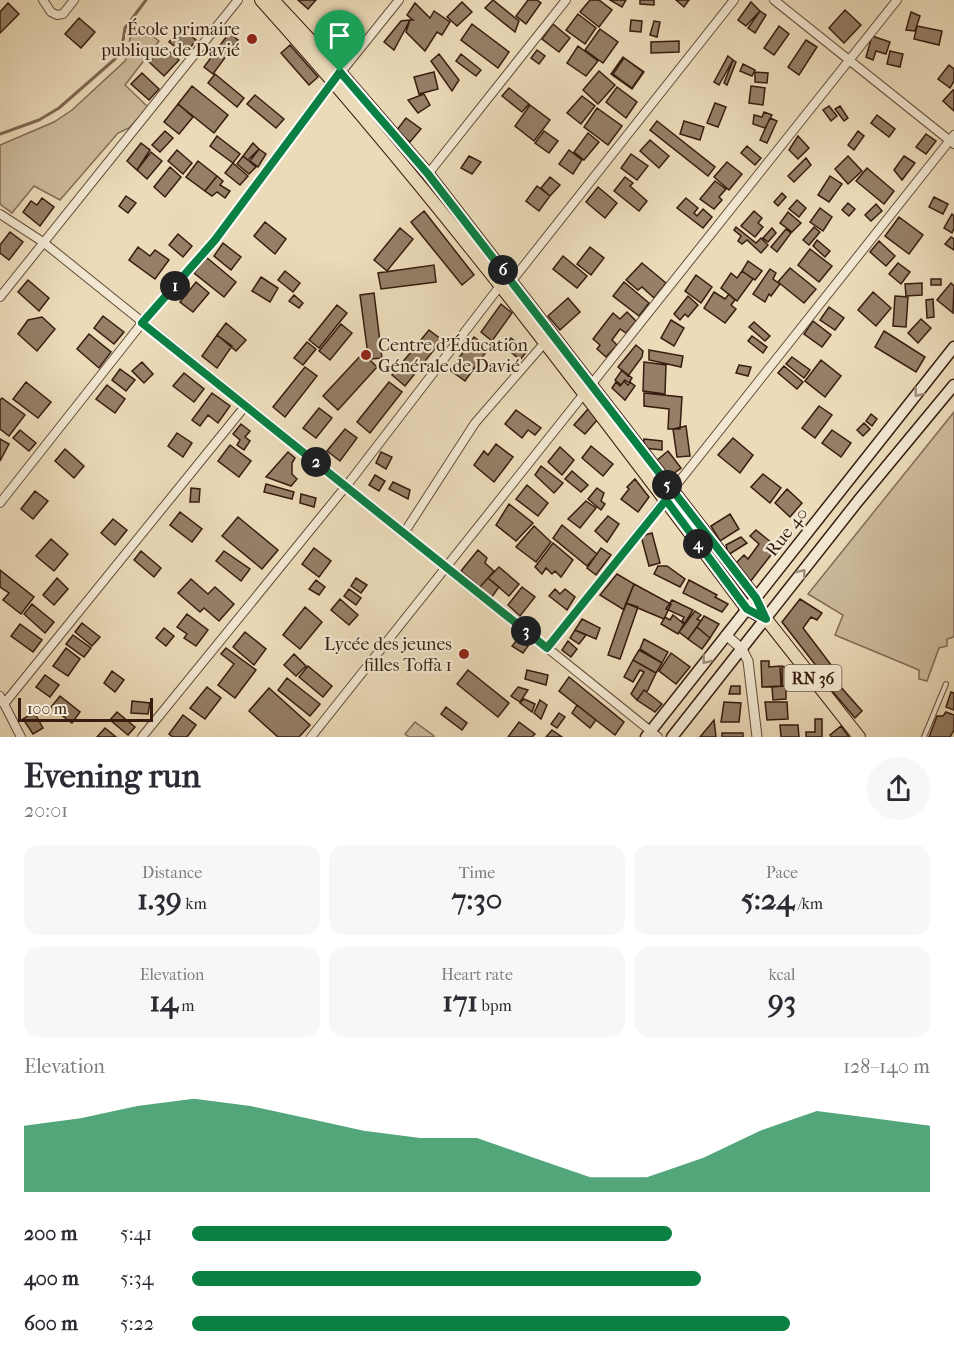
<!DOCTYPE html>
<meta charset="utf-8">
<style>
:root{--surface:#fff;--page:#f7f7f7;--text:#2b2b33;--muted:#7c7c81;--accent:#0b8043}
body{margin:0;font-family:"IM FELL French Canon",serif;background:var(--page);color:var(--text);height:100vh;display:flex;flex-direction:column;font-size:22px;white-space:nowrap}
*{box-sizing:border-box;margin:0}
p{font-size:20px;color:var(--muted)}
.icon{flex:none;width:33px;height:33px;fill:none;stroke:currentColor;stroke-width:2;stroke-linecap:round;stroke-linejoin:round}
.map{position:relative;height:737px;overflow:hidden}
.panel{display:flex;flex-direction:column;background:var(--surface);flex:1}
.panel>*{flex:none}
.scale{position:absolute;left:18px;bottom:15px;width:135px;box-sizing:border-box;padding-left:6px;border:3px solid #371c0f;border-top:0;font-size:16px;line-height:21px;white-space:nowrap;color:#371c0f;-webkit-text-stroke:4px #f2e8d2;paint-order:stroke}
.pin{position:absolute;display:grid;place-items:center;width:51px;height:51px;color:#fff;margin:-62px -26px;border-radius:50% 50% 50% 0;rotate:-45deg;box-shadow:0 0 6px #0007}
.pin .icon{rotate:45deg}
.km{position:absolute;width:30px;height:30px;margin:-15px;border-radius:50%;background:#222;color:#fff;font-size:16px;line-height:30px;text-align:center}
.round{display:grid;place-items:center;flex:none;width:63px;height:63px;border-radius:32px;background:var(--page)}
.summary{display:flex;align-items:center;justify-content:space-between;height:102px;padding:0 24px}
h1{font-size:33px;font-weight:800;line-height:45px}
.stats{display:grid;grid-template-columns:repeat(3,1fr);gap:9px;height:102px;padding:6px 24px}
.stats div{display:grid;align-content:center;border-radius:15px;background:var(--page);text-align:center}
.stats b{font-size:30px;font-weight:800}
.stats small{font-size:16px;font-weight:400}
.stats p{font-size:16px}
.chart{height:168px;padding:12px 24px}
.chart p{display:flex;justify-content:space-between}
.chart svg{width:100%;height:108px;margin-top:6px;fill:var(--accent);opacity:.7}
ul{padding:0 24px;list-style:none;font-size:20px}
li{display:grid;grid-template-columns:96px 72px 1fr;align-items:center;height:45px}
li i{height:15px;border-radius:8px;background:var(--accent)}
.map>svg:first-child{display:block}
.green{fill:#ccbb9c;stroke:#826c56;stroke-width:1.5}
.lines{fill:none;stroke-linecap:round;stroke-linejoin:round}
.stream{stroke:#7e6852;stroke-width:3}
.building{fill:#957f67;stroke:#371c0f;stroke-width:1.5}
.service-casing{stroke:#644c3a;stroke-width:6}
.minor-casing{stroke:#644c3a;stroke-width:10}
.tertiary-casing{stroke:#644c3a;stroke-width:11}
.secondary-casing{stroke:#371c0f;stroke-width:13}
.primary-casing{stroke:#371c0f;stroke-width:14}
.service{stroke:#f2e8d2;stroke-width:4}
.minor{stroke:#f2e8d2;stroke-width:8}
.tertiary{stroke:#f2e8d2;stroke-width:9}
.secondary{stroke:#f2e8d2;stroke-width:10}
.primary{stroke:#ebdbb9;stroke-width:12}
.oneway{stroke:#9e8c7a}
.route-casing{stroke:#fff;stroke-width:12}
.route{stroke:#0b8043;stroke-width:8}
.poi-dot{fill:#8f2418;stroke:#f2e8d2;stroke-width:2}
.labels{text-anchor:middle;dominant-baseline:central;stroke-width:4.5;stroke-linejoin:round;paint-order:stroke}
.shield{fill:#f2e8d2;stroke:#6f594a;stroke-width:1.5}
.shield-label{font-size:16px;font-weight:bold;fill:#371c0f}
.poi-label{font-size:18px;fill:#371c0f;stroke:#f2e8d2;text-anchor:end}
.street-label{font-size:18px;fill:#371c0f;stroke:#f2e8d2}
</style>
<div class="map">
<svg width="954" height="737" viewBox="0 0 954 737">
<rect width="100%" height="100%" fill="#ebdbb9"/>
<filter id="stains"><feTurbulence type="fractalNoise" baseFrequency=".00333" numOctaves="4"/><feColorMatrix values="0 0 0 0 .2 0 0 0 0 .09 0 0 0 0 .02 0 0 0 .5 -.17"/></filter>
<radialGradient id="worn" r=".72"><stop offset=".6" stop-color="#630" stop-opacity="0"/><stop offset="1" stop-color="#630" stop-opacity=".3"/></radialGradient>
<path class="green" d="M141 26 159 41 125 85 148 107 129 128 118 133 60 200 34 186 12 213 0 204V145L54 122 72 110 125 61 128 53 130 38Z
M954 412V637L947 639V646L939 648 927 681 919 679V670L835 635 843 615 808 594Z
M415 722 434 736V737H409L405 734Z"/>
<g class="lines">
<path class="stream" d="M0 134 39 120 59 108 115 59 122 47 125 28 146 0"/>
</g>
<path class="building" d="M298 0H316L308 9Z
M493 0 519 21 515 32 485 8Z
M528 0H537L541 3 526 24 516 16Z
M590 0H599L612 10 599 27 580 12Z
M610 0H626L622 7Z
M640 0H654V5L640 4Z
M676 0H689L684 7Z
M462 2 472 12 457 26 447 17Z
M751 2 760 11 746 26 738 20Z
M8 3 19 14 0 33V12Z
M415 3 430 18 434 11 450 22 442 35 437 32 425 51 406 32 410 20H413L407 15Z
M845 10 861 25 844 43 829 28Z
M760 11 766 15 755 33 748 28Z
M911 12 920 16 915 31 906 30Z
M578 14 596 28 585 44 566 30Z
M79 18 95 32 81 48 65 34Z
M410 20 394 50 384 42 401 21Z
M631 20 642 21 641 32 630 31Z
M654 21 660 22 657 37 650 35Z
M472 24 509 52 498 68 461 40Z
M553 24 570 38 559 52 542 39Z
M779 26 789 34 774 55 764 48Z
M917 26 942 31 939 45 914 39Z
M180 28 196 40 185 55 169 42Z
M600 29 618 42 603 63 585 50Z
M229 33 238 40 213 74 204 67Z
M872 36 890 42 886 54 876 51 873 60 866 57Z
M806 40 817 47 799 75 788 67Z
M679 41V52L651 53V42Z
M290 45 318 77 309 85 281 53Z
M163 46 179 60 164 76 149 62Z
M578 46 598 61 586 76 567 63Z
M537 50 545 56 539 64 531 58Z
M890 51 903 54 900 67 887 64Z
M439 54 459 80 452 91 431 61Z
M461 54 481 70 476 76 456 61Z
M728 56 733 60 719 85 714 82Z
M623 57 644 72 632 89 611 74Z
M624 58 643 72 632 88 613 74Z
M733 60 736 62 727 85 724 83Z
M743 64 755 70 752 76 740 71Z
M949 65 954 69V81L950 88 938 79Z
M599 71 615 85 598 104 583 90Z
M434 72 438 89 419 94 414 77Z
M755 72 768 73 767 83 755 82Z
M142 73 159 89 149 100 131 84Z
M215 74 244 98 237 107 208 83Z
M192 86 228 115 214 133 178 104Z
M751 86 765 88 763 105 749 103Z
M617 87 637 102 626 118 606 102Z
M509 88 529 104 522 112 502 96Z
M953 90H954V111L943 101Z
M424 94 430 105 418 113 408 100Z
M255 95 284 119 276 128 247 104Z
M582 96 595 106 581 124 567 113Z
M715 103 726 107 718 127 707 123Z
M178 104 193 117 179 134 164 122Z
M530 105 550 120 534 141 515 126Z
M829 106 837 116 831 121 823 110Z
M840 106 848 118 844 121 835 109Z
M597 108 622 126 608 145 584 127Z
M764 112 772 115 765 128 753 124 754 115 762 117Z
M877 115 895 129 889 137 871 123Z
M406 118 421 129 410 142 396 131Z
M770 118 777 121 767 143 760 140Z
M657 121 715 167 708 176 650 130Z
M684 121 704 127 700 140 680 134Z
M165 131 173 138 160 152 152 145Z
M544 131 558 141 549 153 535 143Z
M858 131 864 136 854 150 848 145Z
M588 133 599 142 584 160 574 152Z
M926 134 936 141 926 154 916 147Z
M217 136 240 154 233 163 210 146Z
M798 136 809 148 798 159 789 150Z
M650 140 669 156 659 168 640 151Z
M141 143 150 150 137 170 127 161Z
M253 143 259 149 248 160 243 156Z
M747 146 761 158 755 165 741 153Z
M259 149 266 154 258 167 250 161Z
M177 150 192 163 183 174 168 161Z
M569 150 582 160 573 174 559 164Z
M151 152 162 161 147 179 137 170Z
M631 154 648 166 637 180 621 168Z
M243 156 256 167 249 174 237 164Z
M469 156 481 162 472 174 461 168Z
M848 156 862 171 848 184 835 169Z
M904 156 915 163 902 180 894 170Z
M806 158 811 165 794 182 788 176Z
M198 161 217 176 205 191 186 177Z
M727 162 742 174 729 190 714 177Z
M233 163 248 176 240 185 225 173Z
M170 167 181 177 165 197 154 187Z
M867 168 894 191 884 204 856 181Z
M217 176 223 181 220 185 230 191 225 198 217 192 212 196 205 191Z
M830 176 842 184 829 202 818 195Z
M550 177 560 185 550 196 541 188Z
M625 177 633 183 630 186 647 201 639 211 614 191Z
M715 181 726 189 719 197 722 200 714 209 700 199Z
M537 186 550 196 539 211 526 201Z
M598 187 617 203 605 218 586 202Z
M782 193 786 197 778 206 774 202Z
M126 196 136 203 128 213 119 206Z
M934 197 948 204 943 214 929 207Z
M42 198 54 207 40 226 23 212 31 201 37 205Z
M686 198 698 208 694 213 697 216 703 209 712 217 703 228 677 208Z
M797 200 806 208 799 217 789 209Z
M848 203 855 209 849 216 842 210Z
M876 204 882 211 871 221 865 215Z
M820 208 832 217 823 231 810 222Z
M424 211 474 275 462 285 411 222Z
M754 211 762 218 758 223 763 227 755 237 741 226Z
M788 212 801 223 792 232 780 223Z
M952 214 954 216V228L952 233 944 228Z
M899 217 923 235 909 254 885 236Z
M265 222 286 239 275 254 254 236Z
M736 227 756 243 761 238 768 245 761 253 747 240 742 244 738 241 741 236 734 230Z
M814 227 820 232 809 245 803 240Z
M400 228 413 239 387 271 374 260Z
M772 228 776 233 768 242 763 238Z
M786 229 791 233 777 252 771 247Z
M10 232 23 242 9 260 0 253V245Z
M178 234 192 246 183 257 169 245Z
M951 237 954 239V250L945 244Z
M817 240 830 251 825 257 813 246Z
M879 241 895 256 886 266 870 252Z
M223 243 241 257 231 270 214 256Z
M138 247 150 256 155 250 169 260 155 279 129 260Z
M590 247 604 258 591 275 577 264Z
M810 249 832 266 819 282 798 265Z
M563 256 587 276 577 288 553 269Z
M206 257 236 282 224 297 194 273Z
M748 261 762 271 755 280 742 271Z
M642 263 666 283 654 298 642 287 638 290 626 280Z
M898 263 910 272 901 284 889 274Z
M434 265 436 282 381 289 378 273Z
M790 268 816 289 804 303 778 282Z
M770 269 776 273 773 279 780 284 771 296 769 294 765 302 753 294Z
M285 271 300 283 293 292 278 280Z
M742 271 753 279 737 301 721 288 731 273 737 278Z
M696 275 712 287 701 303 685 291Z
M261 277 278 288 270 302 252 291Z
M931 279H941V285H931Z
M28 280 49 298 39 311 18 292Z
M196 282 209 293 193 312 180 302Z
M624 282 649 303 639 316 613 296Z
M922 283V295L906 296 905 284Z
M951 283 954 286 953 313 937 300Z
M714 292 725 299 729 294 735 300 731 305 736 309 725 323 704 308Z
M873 292 891 308 876 326 858 310Z
M374 293 382 358 371 359 368 355 360 295Z
M294 295 303 303 299 308 289 301Z
M688 296 698 305 688 317 685 314 680 320 674 314Z
M895 296 908 297 906 327 893 326Z
M568 298 580 312 560 330 548 316Z
M933 299 934 317 927 318 926 300Z
M501 304 512 313 492 341 481 332Z
M337 305 347 313 319 348 309 340Z
M829 307 844 318 835 330 820 320Z
M627 312 636 321 626 333 620 329 612 340 617 345 606 357 597 349 600 345 593 339 613 313 620 319Z
M103 316 124 332 114 344 94 328Z
M42 317 55 329 37 351 18 334 28 320Z
M921 319 931 328 918 343 908 333Z
M671 320 684 328 674 346 661 338Z
M813 321 831 335 822 347 804 334Z
M754 322 770 336 765 341 749 327Z
M226 323 246 340 236 351 217 335Z
M341 324 352 333 330 360 319 351Z
M429 330 442 340 405 386 392 375Z
M884 331 925 357 916 372 875 347Z
M89 334 111 352 99 368 77 349Z
M217 335 232 346 217 368 202 356Z
M752 336 767 347 763 353 748 341Z
M474 337 489 348 465 381 450 370Z
M511 338 527 351 520 360 504 346Z
M307 342 316 349 303 365 294 358Z
M636 345 643 351 642 357 628 376 618 367Z
M649 350 683 356 681 367 649 360Z
M363 353 377 367 338 410 323 396Z
M792 357 810 370 804 378 786 364Z
M821 360 841 376 825 397 805 381Z
M142 362 153 374 144 383 132 371Z
M644 362 666 365 665 394 643 391Z
M739 365 751 367 748 376 736 373Z
M784 366 803 382 797 389 778 373Z
M305 367 317 376 285 417 273 407Z
M120 369 135 380 126 391 112 380Z
M622 370 632 378 629 383 625 380 621 385 615 380Z
M184 373 204 389 194 402 173 386Z
M624 381 628 385 630 382 635 386 625 400 612 388 616 382 620 386Z
M26 382 51 402 38 418 13 399Z
M389 382 402 392 370 433 357 422Z
M107 385 125 399 115 413 96 399Z
M212 393 230 406 218 423 208 415 200 426 192 420Z
M644 393 682 397 680 429H668L669 409 644 406Z
M2 398 25 415 9 436 0 429V400Z
M819 406 832 415 815 438 802 428Z
M319 408 332 418 316 438 303 428Z
M589 408 598 419 585 434 574 425Z
M516 410 541 428 535 435 528 430 522 438 505 424Z
M871 414 877 419 872 426 866 421Z
M864 423 870 429 863 436 857 430Z
M241 424 250 431 245 437 250 441 244 450 237 445 240 440 233 434Z
M686 426 690 456 677 457 673 429Z
M345 429 357 438 340 461 327 451Z
M20 430 36 443 29 451 13 438Z
M832 430 851 443 841 457 822 443Z
M177 433 192 443 183 457 168 446Z
M733 438 753 455 740 473 718 455Z
M0 439 9 444 0 461Z
M644 439 662 441V450L643 448Z
M496 444 513 457 494 482 474 465 484 451 488 455Z
M230 445 251 461 239 477 218 461Z
M591 446 613 464 603 476 582 458Z
M560 447 574 460 562 475 548 462Z
M65 449 84 466 74 478 55 461Z
M668 451 681 468 669 477 656 461Z
M288 452 295 458 292 463V474L297 479 291 486 266 477Z
M381 452 392 457 386 469 376 463Z
M541 466 563 483 554 493 535 475Z
M572 471 588 485 581 492 565 479Z
M763 474 781 488 770 503 751 487Z
M375 475 385 481 379 491 369 485Z
M635 479 649 497 638 512 621 499 629 489 627 487Z
M393 482 410 490 408 499 389 489Z
M266 484 294 492 292 499 264 492Z
M527 485 548 503 538 516 516 499Z
M191 488 200 489 199 502H190Z
M597 488 604 493 601 501 605 504 601 510 588 499Z
M787 489 802 503 790 517 775 503Z
M35 491 48 501 33 519 21 509Z
M301 494 316 498 314 507 300 503Z
M586 501 596 508 580 528 568 519Z
M509 504 533 523 516 541 496 525Z
M180 512 202 529 192 542 170 525Z
M730 514 739 529 720 541 711 526Z
M608 516 619 524 607 542 595 531Z
M238 517 278 550 262 569 222 536Z
M113 519 127 530 115 545 101 533Z
M562 525 597 554 587 566 553 538Z
M534 526 551 542 536 562 516 547Z
M756 530 777 547 750 582 735 564 744 555 748 559 759 544 750 536Z
M652 533 660 563 649 566 641 536Z
M741 537 747 543 728 555 723 550 727 549 726 545Z
M51 539 68 554 54 571 36 556Z
M553 543 573 560 561 577 555 571 552 574 546 568 542 574 535 567Z
M314 548 331 561 319 577 302 564Z
M601 548 611 555 596 575 587 568Z
M478 550 487 558 485 563 494 571 480 587 461 571Z
M141 551 161 568 154 577 134 560Z
M224 551 250 569 241 581 216 561Z
M658 566H667L685 579 680 587 654 574Z
M499 567 519 584 509 596 488 578Z
M0 570 34 597 21 614 3 600 9 593 0 587Z
M617 574 634 584 624 610 600 595Z
M57 578 68 589 54 605 43 595Z
M356 578 367 585 361 593 351 586Z
M488 578 499 587 491 598 480 587Z
M191 579 208 594 215 587 234 604 219 621 204 608 200 612 178 593Z
M316 580 325 587 319 595 309 589Z
M689 580 717 595 715 597 728 604 722 612 683 593Z
M634 584 671 604 664 619 626 603Z
M522 587 535 597 520 616 508 605Z
M349 589 361 598 356 605 344 596Z
M555 589 560 594 565 589 575 597 567 610 549 596Z
M340 599 358 615 349 625 331 610Z
M800 599 822 613 817 620 811 617 803 628 838 674 828 681 782 622Z
M672 600 693 610 685 623 682 621 684 617 666 609Z
M626 603 638 607 620 659 608 655Z
M32 604 54 622 45 633 24 614Z
M305 607 322 622 300 649 283 635Z
M695 611 701 615 697 619 701 621 688 639 679 632Z
M187 614 208 630 196 646 184 638 187 634 177 627Z
M673 615 684 624 678 634 661 624 665 617 670 620Z
M704 616 719 624 710 638 697 627Z
M582 619 600 628 596 639 575 630Z
M82 623 100 637 92 646 75 632Z
M20 624 42 640 33 652 11 636Z
M697 627 710 638 702 649 688 639Z
M164 628 174 636 166 646 156 638Z
M575 630 586 635 579 644 570 638Z
M245 632 266 649 254 665 233 647Z
M73 635 91 648 84 657 66 644Z
M521 635 530 643 523 653 512 646Z
M644 639 668 652 662 663 640 649Z
M568 641 577 649 571 657 562 650Z
M66 648 80 659 68 676 53 666Z
M226 648 256 670 235 698 218 685 234 664 221 654Z
M639 650 662 663 656 673 633 660Z
M671 653 690 667 676 684 659 671Z
M294 654 306 666 296 676 284 665Z
M633 660 656 673 647 692 644 690 637 700 631 694 644 672 640 670 633 682 624 677Z
M761 661H769V667L780 666 781 686 762 687Z
M308 666 332 686 323 697 299 677Z
M782 666 791 670 793 676H791V679H794V685L782 686Z
M468 670 509 703 498 717 457 684Z
M527 670 548 675 546 685 525 679Z
M112 671 124 680 115 692 104 683Z
M45 675 59 685 50 697 36 687Z
M569 677 624 722 615 735 559 691Z
M287 678 320 704 310 716 278 690Z
M839 685 862 711 855 718 832 691Z
M731 686H740V694H729Z
M786 686V699L773 700 772 687Z
M207 687 221 698 205 719 190 708Z
M518 687 528 690 520 702 511 696Z
M269 688 310 725 299 737H278L249 711Z
M644 690 662 704 655 712 637 700Z
M951 692 954 693V710L946 707Z
M60 696 80 712 72 723 51 707Z
M524 699 535 704 532 712 520 703Z
M540 700 547 705 541 719 534 713Z
M132 701 150 703 148 714 131 713Z
M724 702 741 703 739 722H721Z
M765 702H787L788 719 767 720Z
M577 705 596 720 590 728 572 713Z
M446 707 467 723 462 730 441 714Z
M34 712 43 728 33 734 23 719Z
M117 712 135 727 128 735 110 720Z
M946 712 954 715V730L950 737H929L937 716H943Z
M559 713 565 717 557 728 551 724Z
M183 715 196 725 187 737H173L169 734Z
M815 719H822V737H806V732H815Z
M714 720 716 737H700Z
M519 722 535 734 532 737H508Z
M780 725H798L799 737H781Z
M841 726 849 737H831L830 735Z
M105 728 116 737H97Z
M552 730 562 737H546Z
M722 733H743V737H722Z"/>
<g class="lines">
<defs>
<path id="service" d="M924 737 946 684"/>
<path id="minor" d="M43 0 51 12 57 15 63 14 74 0
M774 0 954 144
M428 174 566 0
M0 214 43 242 658 737
M511 282 734 0
M0 297 238 0
M0 503 142 323 215 240 334 81 399 0
M404 533 475 423 547 340
M547 648 954 135
M0 696 21 737
M4 704 246 405
M142 737 351 480 503 282
M311 737 897 0"/>
<path id="tertiary" d="M726 635 742 649 748 661 757 737"/>
<path id="secondary" d="M646 737 954 347
M672 737 858 501 954 385"/>
<path id="primary" d="M261 0C435 193 591 401 747 609L766 619 859 737
M273 0 340 72 428 174 756 598"/>
</defs>
<use href="#service" class="service-casing"/>
<use href="#minor" class="minor-casing"/>
<use href="#tertiary" class="tertiary-casing"/>
<use href="#secondary" class="secondary-casing"/>
<use href="#primary" class="primary-casing"/>
<use href="#service" class="service"/>
<use href="#minor" class="minor"/>
<use href="#tertiary" class="tertiary"/>
<use href="#secondary" class="secondary"/>
<use href="#primary" class="primary"/>
</g>
<defs><path id="oneway-chevron" d="M-2-3.5L2.5 0L-2 3.5" fill="none" stroke-width="1.6" stroke-linecap="round" stroke-linejoin="round" transform="scale(1.5)"/></defs>
<g class="oneway">
<use href="#oneway-chevron" transform="translate(918 393) rotate(128)"/>
<use href="#oneway-chevron" transform="translate(802 573) rotate(-52)"/>
<use href="#oneway-chevron" transform="translate(706 660) rotate(128)"/>
</g>
<g class="lines">
<defs>
<path id="route" d="M340 72 428 174 756 598 766 619 747 609 666 500 547 648 142 323 215 240Z"/>
</defs>
<use href="#route" class="route-casing"/>
<use href="#route" class="route"/>
</g>
<g class="poi-dot">
<circle cx="252" cy="39" r="6"/>
<circle cx="366" cy="355" r="6"/>
<circle cx="464" cy="654" r="6"/>
</g>
<g class="labels">
<rect class="shield" x="784.5" y="665" width="57" height="26" rx="4.5"/>
<g class="shield-label">
<text x="813" y="678">RN 36</text>
</g>
<g class="poi-label">
<text x="240" y="29">École primaire<tspan x="240" dy="21">publique de Davié</tspan></text>
<text x="378" y="345" text-anchor="start">Centre d'Éducation<tspan x="378" dy="21">Générale de Davié</tspan></text>
<text x="452" y="644">Lycée des jeunes<tspan x="452" dy="21">filles Toffa 1</tspan></text>
</g>
<g class="street-label">
<text transform="translate(787 532) rotate(-52)">Rue 40</text>
</g>
</g>
<rect width="100%" height="100%" filter="url(#stains)"/>
<rect width="100%" height="100%" fill="url(#worn)"/>
</svg>
<div class="scale">100 m</div>
<div class="pin" style="left:340px;top:72px;background:#1e9e55"><svg class="icon" aria-label="arrive" viewBox="0 0 24 24"><path d="M6 21V4h12l-3 4 3 4H6"/></svg></div>
<b class="km" style="left:175px;top:286px">1</b>
<b class="km" style="left:316px;top:462px">2</b>
<b class="km" style="left:526px;top:631px">3</b>
<b class="km" style="left:698px;top:544px">4</b>
<b class="km" style="left:667px;top:485px">5</b>
<b class="km" style="left:503px;top:270px">6</b>
</div>
<section class="panel">
<div class="summary"><div><h1>Evening run</h1><p>20:01</p></div><a class="round"><svg class="icon" aria-label="share" viewBox="0 0 24 24"><path d="M12 15V3M7 8l5-5 5 5M5 13v7h14v-7"/></svg></a></div>
<div class="stats">
<div><p>Distance</p><b>1.39<small> km</small></b></div>
<div><p>Time</p><b>7:30</b></div>
<div><p>Pace</p><b>5:24<small> /km</small></b></div>
</div>
<div class="stats">
<div><p>Elevation</p><b>14<small> m</small></b></div>
<div><p>Heart rate</p><b>171<small> bpm</small></b></div>
<div><p>kcal</p><b>93</b></div>
</div>
<div class="chart"><p><span>Elevation</span>128–140 m</p>
<svg viewBox="0 0 160 44" preserveAspectRatio="none"><path d="M0 44V17L10 14L20 9L30 6L40 9L50 14L60 19L70 22L80 22L90 30L100 38L110 38L120 30L130 19L140 11L150 14L160 17V44z"/></svg>
</div>
<ul>
<li><b>200 m</b>5:41<i style="width:65%"></i></li>
<li><b>400 m</b>5:34<i style="width:69%"></i></li>
<li><b>600 m</b>5:22<i style="width:81%"></i></li>
</ul>
</section>
